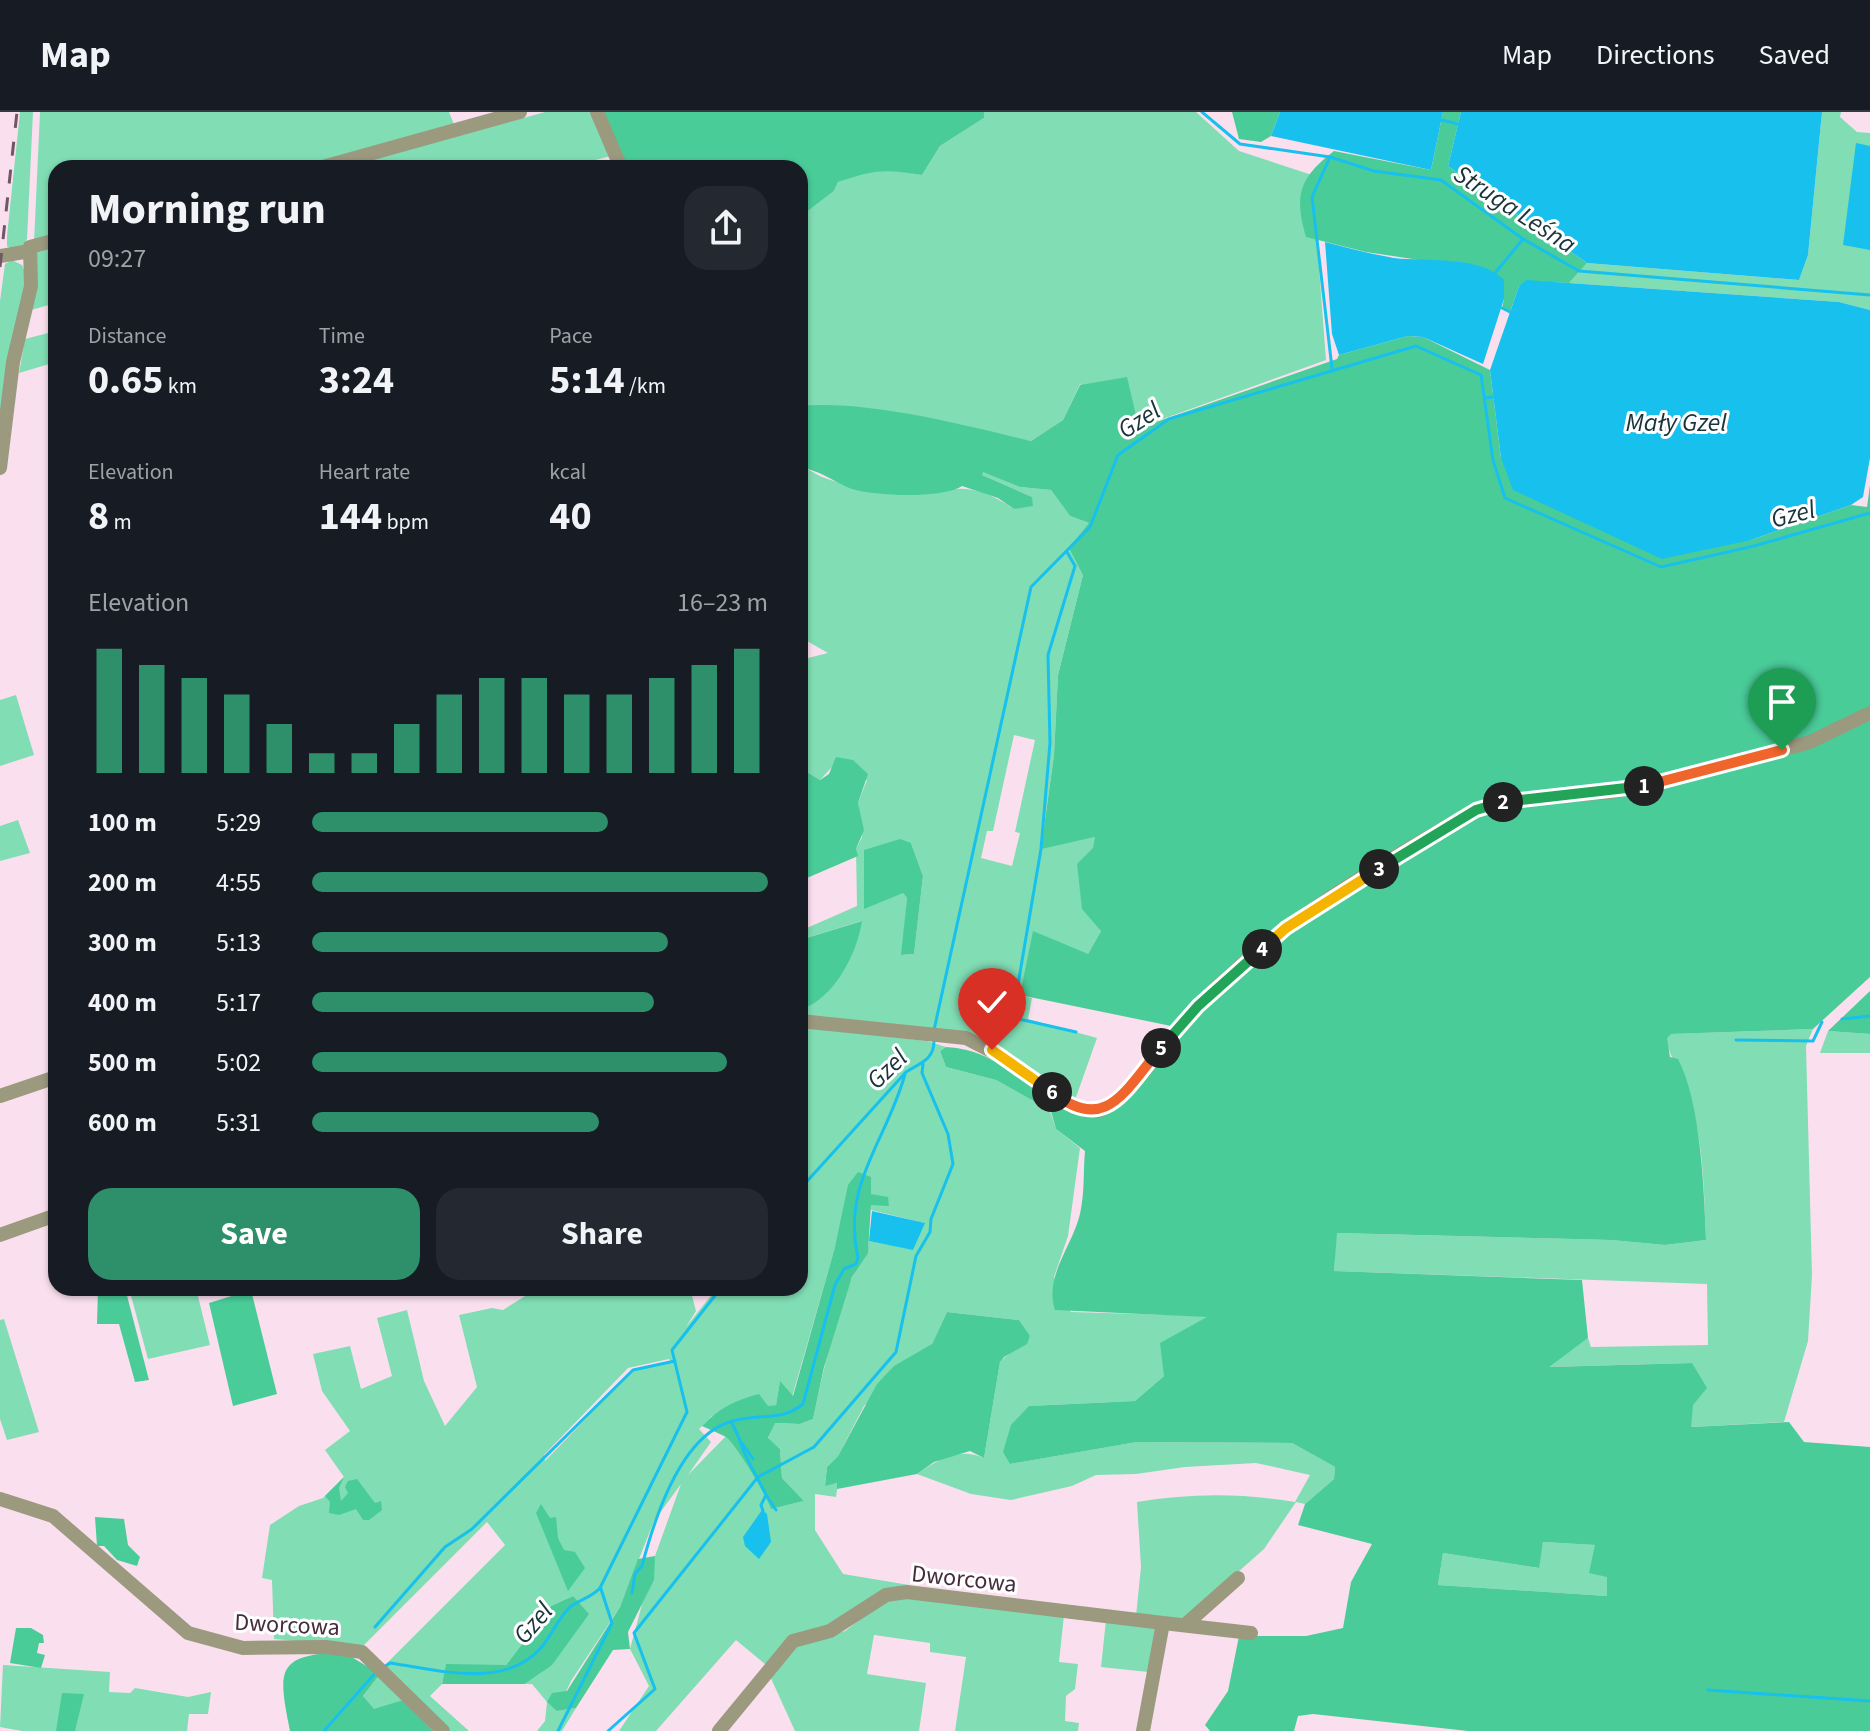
<!DOCTYPE html>
<meta charset="utf-8">
<style>
:root{--surface:#171b24;--page:#242831;--text:#f1f3f6;--muted:#9ea1a6;--line:#363941;--accent:#2e906a}
body{margin:0;font-family:"Source Sans 3",sans-serif;background:var(--page);color:var(--text);height:100vh;display:flex;flex-direction:column;font-size:30px;white-space:nowrap}
*{box-sizing:border-box;margin:0}
p{font-size:26px;color:var(--muted)}
.icon{flex:none;width:44px;height:44px;fill:none;stroke:currentColor;stroke-width:2;stroke-linecap:round;stroke-linejoin:round}
.map{position:relative;flex:1;overflow:hidden}
.panel{position:absolute;left:48px;top:48px;width:760px;height:1136px;display:flex;flex-direction:column;background:var(--surface);border-radius:24px;box-shadow:0 2px 6px #0004}
.panel>*{flex:none}
.pin{position:absolute;display:grid;place-items:center;width:68px;height:68px;color:#fff;margin:-82px -34px;border-radius:50% 50% 50% 0;rotate:-45deg;box-shadow:0 0 8px #0007}
.pin .icon{rotate:45deg}
.km{position:absolute;width:40px;height:40px;margin:-20px;border-radius:50%;background:#222;color:#fff;font-size:22px;line-height:40px;text-align:center}
.round{display:grid;place-items:center;flex:none;width:84px;height:84px;border-radius:24px;background:var(--page)}
.head{display:flex;align-items:center;justify-content:space-between;height:136px;padding:0 40px}
h1{font-size:44px;font-weight:700;line-height:60px}
.stats{display:grid;grid-template-columns:repeat(3,1fr);gap:12px;height:136px;padding:8px 40px}
.stats div{display:grid;align-content:center}
.stats b{font-size:40px;font-weight:700}
.stats small{font-size:22px;font-weight:400}
.stats p{font-size:22px}
.chart{height:224px;padding:16px 40px}
.chart p{display:flex;justify-content:space-between}
.chart svg{width:100%;height:144px;margin-top:8px;stroke:var(--accent);stroke-width:6}
.action{display:flex;gap:16px;margin-top:auto;padding:16px 40px}
.action a{flex:1;height:92px;border-radius:24px;background:var(--accent);color:#fff;font-size:32px;font-weight:700;line-height:92px;text-align:center}
.action a+a{background:var(--page);color:var(--text)}
ul{padding:0 40px;list-style:none;font-size:26px}
li{display:grid;grid-template-columns:128px 96px 1fr;align-items:center;height:60px}
li i{height:20px;border-radius:10px;background:var(--accent)}
header{display:flex;align-items:center;gap:48px;box-sizing:border-box;height:112px;padding:0 40px;background:var(--surface);border-bottom:2px solid var(--line)}
header strong{font-size:38px}
nav{display:flex;gap:44px;margin-inline-start:auto;font-size:28px}
.map>svg:first-child{display:block}
.green{fill:#81ddb4;fill-rule:evenodd}
.forest{fill:#4acc99;fill-rule:evenodd}
.water{fill:#17c0ed}
.lines{fill:none;stroke-linecap:round;stroke-linejoin:round}
.stream{stroke:#17c0ed;stroke-width:3}
.minor{stroke:#9b997e;stroke-width:14}
.rail{stroke:#705765;stroke-width:3;stroke-dasharray:14 14;stroke-linecap:butt}
.split-1-casing{stroke:#fff;stroke-width:16}
.split-2-casing{stroke:#fff;stroke-width:16}
.split-3-casing{stroke:#fff;stroke-width:16}
.split-4-casing{stroke:#fff;stroke-width:16}
.split-5-casing{stroke:#fff;stroke-width:16}
.split-6-casing{stroke:#fff;stroke-width:16}
.split-7-casing{stroke:#fff;stroke-width:16}
.split-1{stroke:#f0652b;stroke-width:10}
.split-2{stroke:#22a559;stroke-width:10}
.split-3{stroke:#22a559;stroke-width:10}
.split-4{stroke:#f5b400;stroke-width:10}
.split-5{stroke:#22a559;stroke-width:10}
.split-6{stroke:#f0652b;stroke-width:10}
.split-7{stroke:#f5b400;stroke-width:10}
.labels{text-anchor:middle;dominant-baseline:central;stroke-width:6;stroke-linejoin:round;paint-order:stroke}
.street-label{font-size:24px;fill:#462d3c;stroke:#fff}
.water-label{font-size:26px;font-style:italic;fill:#1b333b;stroke:#fff}
</style>
<header>
<strong>Map</strong>
<nav><a>Map</a><a>Directions</a><a>Saved</a></nav>
</header>
<div class="map">
<svg width="1870" height="1619" viewBox="0 0 1870 1619">
<rect width="100%" height="100%" fill="#fae0ee"/>
<path class="green" d="M20 0H33L27 127 25 133 12 138 7 134V124Z
M40 0H449L455 15 304 56H56V125L34 131Z
M545 0H590L611 44 564 56H341Z
M984 0H1196L1239 39 1312 63 1326 248 1138 316 1080 272 1063 308 1031 329 855 296 800 294V105L834 79 838 70 879 56 922 63 940 34 984 6Z
M1822 0H1841L1840 5 1857 20 1870 21V198L1839 190 1569 171 1587 151 1799 168 1808 143Z
M56 134V191L31 198 37 139Z
M12 148 22 153 26 163 0 317V189L5 152Z
M56 219V250L19 261 25 227Z
M800 356C810 356 814 362 822 365 842 373 868 376 889 380 943 389 957 358 1014 397L1032 385 982 363V359L1020 375 1051 378 1070 404 1089 411 1083 463 1058 563 1054 643 1041 736 1095 725 1093 805 1101 819 1088 842 1021 883 1032 886 1028 907 1097 926 1075 988 972 926 800 907V898C825 890 860 835 861 809L800 828V819L857 794 856 737 862 725 858 691 867 668 831 656 820 668 806 660 800 661V548L828 541 800 525ZM1014 623 1035 628 1015 720 1020 721 1012 754 981 746 987 719H993ZM911 731 923 764 914 842 902 843 907 786 903 781Z
M16 583 34 643 0 654V588Z
M18 708 30 741 0 749V714Z
M800 915 927 929 946 935 940 939 946 955 996 968 1039 992 1048 993 1056 1017 1080 1036 1068 1124 1054 1165 1071 1200 1208 1204 1164 1264 1135 1289 1029 1294 1010 1352 1137 1330 1292 1331 1335 1355 1334 1367 1305 1392 1296 1390 1264 1437 1184 1508 1136 1504 1141 1455 1137 1390C1191 1381 1241 1381 1295 1390L1310 1363 1256 1351 1185 1355 1136 1362 1096 1363 1072 1374 1011 1388 971 1382 917 1362C939 1347 959 1335 984 1346L1000 1250C1005 1243 1020 1236 1030 1225L1019 1208 947 1200 932 1232 864 1294 838 1344 827 1355 825 1373 838 1371 836 1385 815 1382V1418L843 1462 909 1473 887 1480 766 1553 736 1528 656 1619H619L649 1574 630 1537 655 1444 681 1372 654 1409 620 1495 571 1569 557 1599 576 1596 562 1619H537L545 1609 547 1590 532 1572H525L542 1560 575 1519 573 1484 551 1494 506 1553H446L442 1572 430 1584 469 1619H449L383 1555 505 1433 487 1410 362 1535 274 1527 272 1468 262 1466 270 1413 299 1394 323 1386 344 1365 325 1338 350 1319 322 1279 313 1242 350 1234 361 1277 392 1264 377 1206 407 1198 424 1269 445 1314 477 1275 459 1203 492 1196 503 1198 538 1176H690L696 1199 686 1215 717 1176H800ZM871 1082 889 1093H871V1098L924 1111 913 1137 869 1129C868 1146 857 1153 851 1168 833 1212 823 1260 813 1307L800 1312 774 1311 768 1327 780 1337 782 1366 804 1389 775 1396 728 1322 688 1363 711 1330 699 1317 712 1304 776 1293 780 1270 792 1285 838 1125ZM669 1247 671 1250 633 1258 545 1349 544 1343 628 1256Z
M1813 917 1806 934 1812 1163 1808 1229 1784 1310 1690 1315 1692 1251 1547 1255 1588 1226 1591 1235 1708 1233 1707 1172 1334 1159 1336 1121 1611 1128 1665 1133 1706 1128C1704 1081 1704 1030 1689 984 1683 964 1670 948 1666 926L1670 922Z
M1828 919 1870 922V941H1820Z
M129 1176H196L210 1233 148 1247Z
M4 1207 39 1320 7 1328 0 1307V1208Z
M1543 1430 1595 1433 1608 1465 1607 1484 1438 1473 1443 1441 1538 1456Z
M915 1484 1064 1503 1059 1550 1078 1552 1075 1577 1066 1584 1065 1609 1079 1611 1078 1619H955L966 1545 930 1540V1531L874 1523 867 1562 926 1571 919 1619H795L769 1562 791 1535 845 1519 886 1488Z
M1106 1508 1157 1516 1148 1560 1101 1555Z
M3 1553 110 1560 109 1580 130 1581 135 1576 188 1585 211 1580 208 1602H189L187 1619H22L0 1615Z
M380 1562 403 1588 374 1598 363 1584Z"/>
<path class="forest" d="M601 0H984V6L940 34 922 63C883 57 876 57 838 70L834 79 800 105V56H623Z
M1232 0H1280L1271 24 1261 30 1239 27Z
M1443 0H1461L1448 54 1587 151 1569 171 1526 169 1519 174 1510 200 1502 196 1504 187 1426 149 1366 140 1306 125C1294 83 1299 66 1334 39L1431 58Z
M1408 224 1423 225 1490 258 1501 346 1751 428 1851 393 1867 395 1870 373V865L1813 917 1671 922 1667 926 1670 945 1678 947C1701 991 1704 1077 1706 1128L1665 1133 1611 1128 1337 1121 1334 1159 1582 1168 1588 1226 1549 1255 1692 1251 1707 1276 1693 1293 1691 1315 1789 1310 1804 1330 1870 1335V1619H1468L1313 1602 1298 1604 1294 1619H1210L1205 1613 1228 1579 1239 1524H1306L1343 1516 1351 1470 1372 1432 1298 1413 1305 1392 1334 1367 1335 1355 1292 1331 1137 1330 1010 1352 1003 1340 1011 1313 1029 1294 1135 1289 1164 1264 1160 1231 1207 1205 1055 1198C1044 1164 1072 1135 1080 1102 1085 1079 1083 1061 1085 1039L1056 1017 1050 996 1056 990 1100 1001 1181 916 1020 883 1033 819 1088 842 1101 819 1082 797 1077 752 1093 736 1095 725 1041 737 1054 643 1058 563 1083 463 1069 436 1089 411 1070 404 1051 378 1020 375 983 360 982 363 1032 385 1033 394 1014 397 998 386 962 374C942 387 875 384 852 377 836 371 816 356 800 356V294C869 288 963 313 1031 329L1063 308 1080 273 1127 265 1139 316 1337 247 1339 243ZM1543 1430 1595 1433 1589 1461 1607 1465V1484L1438 1473 1443 1441 1539 1456Z
M836 645 853 648 868 662 858 691 864 718 856 737 858 744 800 769V661L805 659 820 668 829 662Z
M900 727 911 731 923 764 914 842 901 843 907 786 903 781 864 797V738Z
M862 809C857 842 834 887 800 898V828Z
M1870 879V922L1828 919Z
M946 935C984 937 1008 957 1038 978L1039 992 996 968 946 955 940 939Z
M858 1060 871 1065V1082L888 1085 889 1094 871 1093 868 1141 852 1165 824 1255 813 1307 800 1312 775 1311 768 1326 780 1337 782 1366 804 1389 771 1397C767 1384 736 1332 726 1325 719 1321 710 1318 702 1314 719 1296 736 1288 759 1282L768 1294 776 1293 780 1269 793 1284 835 1135 848 1073Z
M98 1176H125L149 1268 135 1270 119 1212H97Z
M251 1178 277 1282 233 1294 209 1191Z
M947 1200 1019 1208 1030 1224 1027 1232 1004 1245 1000 1250 984 1346 970 1339 934 1350 917 1362 837 1377V1371L825 1374 827 1355 838 1344 877 1272 894 1254 932 1232Z
M344 1365 339 1376 341 1389 348 1381 345 1375 348 1369 357 1367 375 1391 381 1389 382 1398 369 1408H363L356 1397 339 1403 329 1401 330 1390 325 1384Z
M541 1392 550 1406 556 1405 558 1426 564 1438 575 1440 585 1456 568 1479 536 1401Z
M95 1405 124 1407 128 1433 140 1445 137 1454 117 1448 104 1434H97Z
M655 1444 654 1468 628 1520 630 1537 613 1538 576 1596 557 1599 547 1590 552 1581 567 1579 620 1495 638 1447Z
M573 1484 589 1502 552 1553 525 1572H442L446 1552 506 1553 551 1494Z
M16 1516H31L43 1523 44 1531H39L37 1541 45 1543 41 1556 10 1551Z
M343 1540 380 1562 363 1584 374 1597 403 1588 433 1619H290C278 1558 275 1543 343 1540Z
M62 1581 84 1582 75 1619H56Z"/>
<path class="water" d="M1280 0H1443L1431 58 1271 24Z
M1461 0H1822L1808 143 1799 168 1587 151 1448 54Z
M1856 31 1870 34V138L1843 133Z
M1325 130C1348 136 1371 142 1394 146 1427 150 1480 143 1504 168V187L1483 252 1423 225 1408 224 1339 243 1332 222Z
M1526 168 1839 190 1870 198V346L1863 385 1851 393 1751 428 1662 447 1513 378 1501 346 1490 258 1519 174Z
M872 1099 925 1111 913 1138 869 1129Z
M762 1398 767 1402 771 1430 759 1447 745 1434 743 1425Z"/>
<g class="lines">
<path class="stream" d="M1202 0 1240 32 1330 45 1374 59 1441 68 1523 127 1579 159 1870 183
M1442 8 1458 12
M1330 45 1312 85 1332 256
M1496 160 1523 127
M1502 196 1510 200
M1485 286 1493 285
M1067 440 1075 454 1048 543 1050 631 1041 737 1013 902 1019 907 1076 920
M1842 907 1870 904
M934 918 1031 475 1090 415 1118 343 1169 307 1416 234 1481 263 1493 348 1505 386 1661 455 1754 434 1870 401
M1736 928 1813 929 1822 910
M800 1077 906 960C920 951 934 948 934 929
M731 1309 738 1324
M739 1326C744 1346 757 1363 766 1383L761 1393 763 1399
M742 1331 753 1347
M766 1383 776 1398
M632 1481 635 1462 642 1454C654 1408 681 1322 733 1309 761 1301 781 1310 803 1292L835 1173 844 1157 856 1152 858 1146C841 1071 887 1029 905 962
M375 1515 445 1435 472 1417 633 1258 675 1249
M384 1555 390 1551C438 1558 503 1577 540 1537 551 1525 557 1508 569 1496 578 1488 591 1486 600 1476L687 1300 672 1238 721 1176
M1708 1578 1870 1589
M324 1619 377 1559
M558 1619 612 1511 601 1477
M608 1619 655 1577 634 1521 758 1365 814 1335 896 1240 916 1144 930 1120 931 1107 953 1052 948 1022 922 961 923 952"/>
<path class="minor" d="M597 0 621 56
M319 56 520 0
M0 144 30 139
M0 356 13 250 31 174 30 135 56 128
M800 909 966 926 1005 946 1070 993 1098 999C1126 990 1165 931 1186 908 1264 819 1374 755 1476 698L1511 688 1611 680 1673 667 1810 630 1870 601
M0 984 56 965
M0 1123 56 1103
M0 1387 53 1404 188 1521 243 1536 326 1535 362 1540 443 1619
M1163 1511 1251 1521
M1185 1513 1238 1466
M719 1619 793 1529 830 1519 886 1483 907 1480 1163 1511 1143 1619"/>
<path class="rail" d="M0 155 17 0"/>
</g>
<g class="lines">
<defs>
<path id="split-1" d="M1644 674 1782 638"/>
<path id="split-2" d="M1503 690 1644 674"/>
<path id="split-3" d="M1379 757 1476 698 1503 690"/>
<path id="split-4" d="M1262 837 1286 816 1379 757"/>
<path id="split-5" d="M1161 936 1198 894 1262 837"/>
<path id="split-6" d="M1052 980C1107 1024 1126 976 1161 936"/>
<path id="split-7" d="M992 938 1052 980"/>
</defs>
<use href="#split-1" class="split-1-casing"/>
<use href="#split-2" class="split-2-casing"/>
<use href="#split-3" class="split-3-casing"/>
<use href="#split-4" class="split-4-casing"/>
<use href="#split-5" class="split-5-casing"/>
<use href="#split-6" class="split-6-casing"/>
<use href="#split-7" class="split-7-casing"/>
<use href="#split-1" class="split-1"/>
<use href="#split-2" class="split-2"/>
<use href="#split-3" class="split-3"/>
<use href="#split-4" class="split-4"/>
<use href="#split-5" class="split-5"/>
<use href="#split-6" class="split-6"/>
<use href="#split-7" class="split-7"/>
</g>
<g class="labels">
<g class="street-label">
<text transform="translate(964 1467) rotate(6)">Dworcowa</text>
<text transform="translate(287 1513) rotate(3)">Dworcowa</text>
</g>
<g class="water-label">
<text transform="translate(1515 97) rotate(33)">Struga Leśna</text>
<text transform="translate(1139 308) rotate(-33)">Gzel</text>
<text x="1676" y="310">Mały Gzel</text>
<text transform="translate(1793 402) rotate(-14)">Gzel</text>
<text transform="translate(887 957) rotate(-44)">Gzel</text>
<text transform="translate(533 1511) rotate(-49)">Gzel</text>
</g>
</g>
</svg>
<div class="pin" style="left:1782px;top:638px;background:#1e9e55"><svg class="icon" aria-label="arrive" viewBox="0 0 24 24"><path d="M6 21V4h12l-3 4 3 4H6"/></svg></div>
<div class="pin" style="left:992px;top:938px;background:#d93025"><svg class="icon" aria-label="check" viewBox="0 0 24 24"><path d="M5 12l5 5 9-10"/></svg></div>
<b class="km" style="left:1644px;top:674px">1</b>
<b class="km" style="left:1503px;top:690px">2</b>
<b class="km" style="left:1379px;top:757px">3</b>
<b class="km" style="left:1262px;top:837px">4</b>
<b class="km" style="left:1161px;top:936px">5</b>
<b class="km" style="left:1052px;top:980px">6</b>
<section class="panel">
<div class="head"><div><h1>Morning run</h1><p>09:27</p></div><a class="round"><svg class="icon" aria-label="share" viewBox="0 0 24 24"><path d="M12 15V3M7 8l5-5 5 5M5 13v7h14v-7"/></svg></a></div>
<div class="stats">
<div><p>Distance</p><b>0.65<small> km</small></b></div>
<div><p>Time</p><b>3:24</b></div>
<div><p>Pace</p><b>5:14<small> /km</small></b></div>
</div>
<div class="stats">
<div><p>Elevation</p><b>8<small> m</small></b></div>
<div><p>Heart rate</p><b>144<small> bpm</small></b></div>
<div><p>kcal</p><b>40</b></div>
</div>
<div class="chart"><p><span>Elevation</span>16–23 m</p>
<svg viewBox="0 0 160 44" preserveAspectRatio="none"><path d="M5 44V6M15 44V11M25 44V15M35 44V20M45 44V29M55 44V38M65 44V38M75 44V29M85 44V20M95 44V15M105 44V15M115 44V20M125 44V20M135 44V15M145 44V11M155 44V6"/></svg>
</div>
<ul>
<li><b>100 m</b>5:29<i style="width:65%"></i></li>
<li><b>200 m</b>4:55<i style="width:100%"></i></li>
<li><b>300 m</b>5:13<i style="width:78%"></i></li>
<li><b>400 m</b>5:17<i style="width:75%"></i></li>
<li><b>500 m</b>5:02<i style="width:91%"></i></li>
<li><b>600 m</b>5:31<i style="width:63%"></i></li>
</ul>
<div class="action"><a>Save</a><a>Share</a></div>
</section>
</div>
